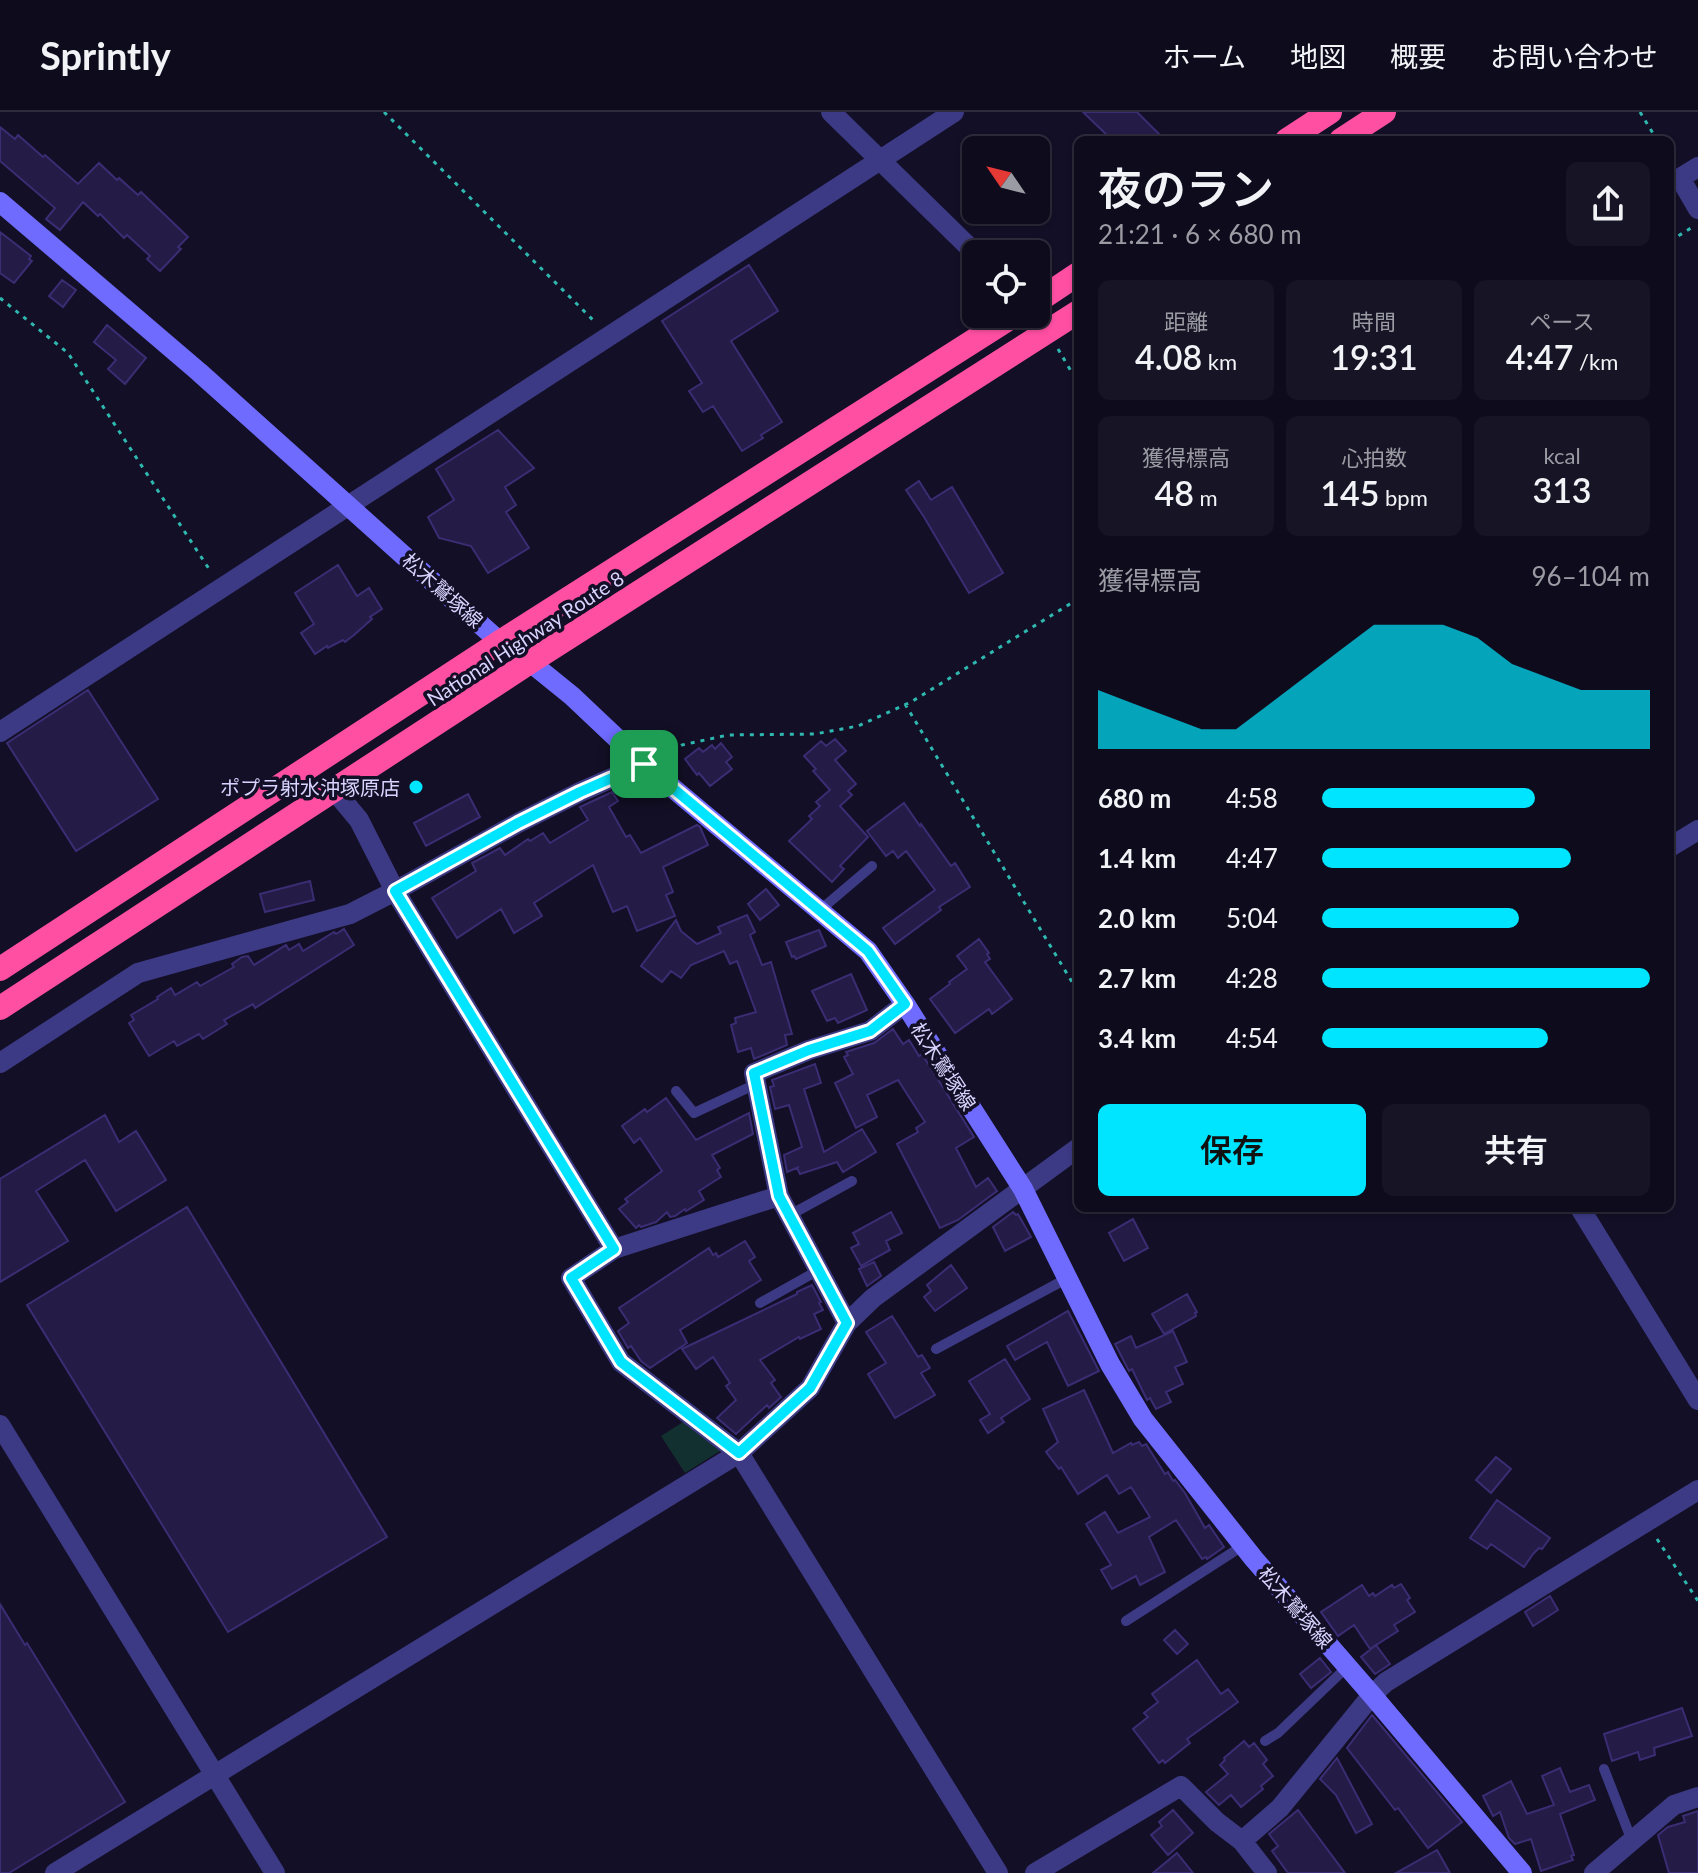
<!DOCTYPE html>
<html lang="ja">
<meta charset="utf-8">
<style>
:root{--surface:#0e0b1c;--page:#171425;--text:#f1f3f6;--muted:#9b9ba3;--line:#2e2b3b;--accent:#00e5ff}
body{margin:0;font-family:Lato,"Noto Sans JP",sans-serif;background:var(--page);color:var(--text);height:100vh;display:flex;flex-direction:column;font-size:30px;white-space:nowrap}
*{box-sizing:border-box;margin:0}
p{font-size:26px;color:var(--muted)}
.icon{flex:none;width:44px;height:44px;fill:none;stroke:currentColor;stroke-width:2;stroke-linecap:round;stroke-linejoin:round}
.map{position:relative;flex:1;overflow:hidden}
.sheet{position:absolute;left:1074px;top:24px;width:600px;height:1076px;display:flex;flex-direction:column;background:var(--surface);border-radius:12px;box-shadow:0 2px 6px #0004,0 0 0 2px var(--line)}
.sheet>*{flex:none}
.needle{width:52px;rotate:305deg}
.buttons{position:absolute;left:962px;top:24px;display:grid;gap:16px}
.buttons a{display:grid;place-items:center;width:88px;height:88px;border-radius:12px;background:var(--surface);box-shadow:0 2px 6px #0004,0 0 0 2px var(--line);font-size:40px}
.pin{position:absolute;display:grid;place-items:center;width:68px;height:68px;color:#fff;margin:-34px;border-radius:16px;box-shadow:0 4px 12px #0006}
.round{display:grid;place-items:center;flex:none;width:84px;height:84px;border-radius:12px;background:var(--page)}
.overview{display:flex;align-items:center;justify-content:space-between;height:136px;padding:0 24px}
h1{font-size:44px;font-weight:600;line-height:60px}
.stats{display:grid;grid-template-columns:repeat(3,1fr);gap:12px;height:136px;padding:8px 24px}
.stats div{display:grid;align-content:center;border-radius:12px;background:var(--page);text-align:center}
.stats b{font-size:34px;font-weight:600}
.stats small{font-size:22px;font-weight:400}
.stats p{font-size:22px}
.chart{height:224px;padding:16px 24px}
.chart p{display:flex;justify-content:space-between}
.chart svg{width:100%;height:144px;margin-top:8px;fill:var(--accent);opacity:.7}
.action{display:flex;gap:16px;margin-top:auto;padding:16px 24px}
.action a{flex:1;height:92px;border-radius:12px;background:var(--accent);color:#111;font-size:32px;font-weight:600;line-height:92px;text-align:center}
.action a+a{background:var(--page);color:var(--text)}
ul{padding:0 24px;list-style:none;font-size:26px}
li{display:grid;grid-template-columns:128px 96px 1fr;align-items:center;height:60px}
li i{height:20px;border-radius:10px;background:var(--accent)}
header{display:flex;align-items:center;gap:48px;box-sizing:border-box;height:112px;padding:0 40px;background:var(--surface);border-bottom:2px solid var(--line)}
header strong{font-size:38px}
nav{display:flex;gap:44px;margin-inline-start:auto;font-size:28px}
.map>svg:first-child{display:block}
.green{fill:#12302f}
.building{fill:#241b47;stroke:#3b2d73;stroke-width:2}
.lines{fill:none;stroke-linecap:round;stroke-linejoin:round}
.path{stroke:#2fb8b0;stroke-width:3;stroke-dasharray:4 6;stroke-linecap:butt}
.lane{stroke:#3d3a85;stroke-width:10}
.street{stroke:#3d3a85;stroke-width:20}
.secondary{stroke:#6f6bff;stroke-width:20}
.highway{stroke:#ff4fa3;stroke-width:24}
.route-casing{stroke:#fff;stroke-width:16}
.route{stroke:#00e5ff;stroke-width:10}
.poi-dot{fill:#00e5ff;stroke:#130f26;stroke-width:3}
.labels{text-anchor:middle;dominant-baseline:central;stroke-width:7;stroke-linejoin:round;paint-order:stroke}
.street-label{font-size:20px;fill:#d9d4ff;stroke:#130f26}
.poi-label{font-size:20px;fill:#d9d4ff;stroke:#130f26;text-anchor:end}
</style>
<header>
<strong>Sprintly</strong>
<nav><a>ホーム</a><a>地図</a><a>概要</a><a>お問い合わせ</a></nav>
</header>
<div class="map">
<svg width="1698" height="1761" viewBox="0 0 1698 1761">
<rect width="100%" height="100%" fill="#130f26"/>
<path class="green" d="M683 1310 720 1339 685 1361 661 1324Z"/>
<path class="building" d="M1083 0H1137L1165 28H1112Z
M0 15 15 27 18 23 43 45 45 43 78 72 99 51 117 68 119 66 138 83 141 80 188 125 178 135 181 137 160 159 147 147 150 144 127 123 124 126 100 102 98 104 83 90 60 118 46 107 55 96 0 49Z
M0 120 31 144 29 147 32 149 14 171 0 161Z
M749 153 778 199 731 229 782 310 761 323 763 326 742 339 713 294 703 300 689 279 702 271 662 209Z
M62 168 76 178 63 195 49 184Z
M107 213 146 246 125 272 108 257 116 248 94 230Z
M498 318 534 356 505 375 516 393 506 400 529 436 488 461 471 434 439 426 428 405 454 388 436 357Z
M919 369 931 388 952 375 1003 461 969 481 924 405 906 378Z
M338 453 357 484 369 476 382 497 370 505 372 507 354 523 345 530 343 528 328 536 327 534 315 542 301 521 314 512 295 481Z
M88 578 158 687 76 739 7 631Z
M835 627 846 639 835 648 856 672 848 679 852 683 840 694 868 725 840 754 844 757 832 770 789 729 812 707 809 704 820 694 816 690 830 678 813 659 816 657 804 644 821 629 826 634Z
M721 631 732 645 726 650 732 657 710 674 699 661 697 663 685 647 699 636 703 640 712 633 715 637Z
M612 680 618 689 609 695 626 725 630 723 641 741 697 713 700 715 708 733 663 755 673 780 666 783 675 804 637 819 627 794 613 800 593 753 534 791 542 804 514 821 501 797 457 826 432 786 476 759 472 751 500 736 505 743 528 727 530 729 543 721 550 731 588 708 580 695Z
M468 682 480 705 426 734 414 711Z
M904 691 920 714 921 712 951 754 955 751 970 775 939 795 941 798 895 832 883 816 935 778 906 739 898 746 893 739 886 744 867 719Z
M310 769 314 788 265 800 260 782Z
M766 777 779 793 760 808 748 792Z
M747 803 755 820 750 823 762 853 771 850 792 922 785 923 787 933 754 947 751 936 738 940 731 913 736 911 735 906 756 900 737 849 730 852 724 839 691 853 681 866 671 859 662 870 641 854 676 808 681 819 697 832 721 821 718 815Z
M344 817 354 833 255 896 253 892 224 908 227 912 203 927 199 922 177 934 174 929 149 944 129 911 134 908 131 903 158 887 157 885 171 876 175 883 197 870 200 874 234 855 232 852 242 845 248 844 254 853 286 833 289 838 299 832 303 839 334 820 336 822Z
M819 818 826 834 796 847 794 844 792 845 786 830Z
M979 827 989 841 987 842 990 847 985 850 1012 887 992 902 989 897 955 921 930 887 950 872 949 870 967 857 957 844Z
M851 862 867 898 838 911 835 906 827 909 812 879Z
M893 917 903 932 909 928 919 944 922 942 974 1025 956 1036 976 1075 988 1066 997 1079 958 1108 940 1116 897 1032 918 1020 916 1016 925 1010 898 968 867 983 877 1005 856 1016 835 971 853 962 844 945 848 943 846 940 874 931Z
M815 952 821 971 804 977 824 1040 862 1017 876 1040 843 1060 837 1050 800 1062 797 1056 799 1055 787 1060 784 1043 802 1035 789 993 775 997 770 975 774 974 772 968Z
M666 986 696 1028 749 1001 753 1022 712 1043 720 1056 717 1058 721 1065 699 1079 704 1088 686 1099 685 1097 675 1104 670 1105 667 1100 656 1110 641 1115 639 1113 636 1116 619 1097 628 1090 625 1087 662 1059 640 1026 634 1031 622 1014 645 997 647 1000Z
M105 1003 119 1030 136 1019 166 1068 116 1099 85 1048 36 1079 68 1129 0 1170V1067Z
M187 1095 387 1425 228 1520 27 1193Z
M891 1100 902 1121 886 1129 890 1138 861 1154 851 1136 859 1132 853 1121Z
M1013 1100 1016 1103 1018 1102 1031 1125 1005 1139 993 1115Z
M1133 1107 1148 1136 1124 1149 1109 1121Z
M745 1129 755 1145 749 1149 761 1168 680 1218 687 1231 650 1256 641 1249 631 1234 628 1236 618 1219 629 1211 619 1196 709 1136 713 1143 716 1141 718 1145Z
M874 1150 881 1164 867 1174 859 1157Z
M951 1153 967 1176 935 1199 924 1185 931 1179 927 1173Z
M812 1173 821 1190 819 1191 823 1198 814 1202 821 1217 800 1227 799 1225 760 1248 775 1268 771 1271 781 1285 769 1296 767 1293 736 1322 717 1306 736 1288 726 1274 730 1271 713 1245 696 1257 682 1237 797 1182V1180Z
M1187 1182 1197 1200 1195 1201 1196 1204 1164 1222 1152 1202Z
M1068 1199 1099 1259 1068 1274 1047 1230 1015 1248 1007 1234Z
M892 1204 918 1245 922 1243 930 1256 921 1261 935 1283 895 1306 868 1262 886 1251 866 1220Z
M1173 1219 1187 1250 1175 1255 1183 1272 1166 1280 1171 1290 1156 1297 1150 1286 1147 1288 1132 1257 1129 1259 1115 1232 1131 1224 1136 1236Z
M1005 1247 1030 1287 1001 1306 1004 1310 988 1321 980 1308 990 1302 969 1269Z
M1084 1278 1113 1341 1131 1331 1132 1333 1139 1330 1142 1334 1146 1332 1165 1362 1168 1360 1173 1369 1175 1368 1185 1381 1205 1416 1209 1413 1224 1435 1207 1447 1206 1445 1202 1447 1176 1408 1149 1425 1165 1460 1140 1473 1136 1464 1112 1477 1101 1458 1111 1453 1086 1412 1105 1400 1118 1421 1150 1405 1131 1375 1119 1382 1107 1363 1078 1382 1061 1355 1059 1357 1046 1340 1058 1330 1043 1297Z
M1496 1345 1511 1357 1491 1381 1476 1368Z
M1497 1388 1550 1426 1542 1437 1539 1436 1533 1442 1524 1455 1491 1432 1487 1437 1470 1426Z
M1401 1472 1410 1486 1407 1488 1415 1500 1394 1513 1398 1519 1370 1537 1354 1513 1338 1524 1321 1500 1362 1473 1369 1484 1373 1481 1375 1484 1392 1473 1394 1476Z
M1550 1484 1558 1498 1533 1514 1525 1500Z
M0 1492 25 1533 27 1531 125 1690 9 1761H0Z
M1175 1518 1188 1532 1177 1542 1164 1528Z
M1376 1533 1390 1552 1375 1562 1361 1545Z
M1320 1546 1331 1560 1311 1576 1300 1562Z
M1197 1548 1221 1582 1228 1577 1238 1590 1187 1627 1190 1631 1165 1651 1163 1648 1159 1651 1133 1617 1148 1605 1144 1601 1158 1590 1152 1582Z
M1682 1596 1692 1624 1654 1636 1655 1643 1640 1648 1638 1640 1612 1649 1604 1622Z
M1372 1603 1462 1710 1428 1736 1398 1696 1395 1698 1347 1636Z
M1244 1629 1249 1635 1254 1631 1267 1648 1263 1652 1273 1664 1261 1674 1263 1677 1241 1695 1231 1683 1219 1693 1206 1680 1228 1662 1220 1653 1225 1648 1224 1646Z
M1337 1646 1372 1712 1356 1721 1336 1683 1320 1667Z
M1560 1656 1570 1680 1589 1673 1595 1688 1560 1702 1574 1743 1571 1744 1573 1748 1541 1759 1531 1727 1515 1732 1509 1726 1500 1700 1493 1704 1483 1684 1511 1669 1527 1702 1554 1693 1542 1664Z
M1173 1698 1193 1721 1168 1743 1151 1723 1162 1714 1159 1710Z
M1298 1698 1345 1761H1288L1272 1739 1278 1734 1269 1722Z
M1698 1699V1761H1669L1658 1723 1668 1715 1685 1710 1683 1704Z
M1437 1738 1450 1761H1396Z
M1177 1741 1193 1761H1153Z"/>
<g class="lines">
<path class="path" d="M384 0 594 209
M1640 0 1657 28
M1670 129 1691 116
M0 186 68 241 211 460
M1058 237 1078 271
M905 592 1078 880
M664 644 682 633 728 623 815 622 858 614 911 590 1078 487
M1657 1427 1698 1489"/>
<path class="lane" d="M819 799 872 754
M676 979 694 1001 756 972
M790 1103 852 1069
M760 1191 819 1158
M936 1237 1066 1167
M1126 1509 1244 1433
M1265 1629 1278 1621 1348 1554
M1604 1657 1632 1729"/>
<path class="street" d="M831 0 976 142
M1698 55 1680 66 1698 97
M0 620 954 0
M334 678 359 708 395 779 614 1137
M1670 735 1698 718
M0 951 138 861 350 802 395 779 518 711 580 680 644 652
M779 1084 614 1137 571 1166 621 1250 739 1341 998 1761
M1580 1096 1698 1288
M847 1211 779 1084 754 961 809 938 870 919 905 892
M0 1313 275 1761
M55 1761 739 1341 810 1276 847 1211 873 1186 1078 1036
M1035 1761 1181 1674 1217 1710 1242 1729
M1267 1761 1242 1729 1280 1696 1372 1583 1386 1570 1698 1378
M1594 1761 1674 1693 1698 1685"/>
<path class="secondary" d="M0 90 199 260 500 530 530 550 572 584 644 652 868 839 905 892 1023 1077 1110 1252 1143 1307 1254 1447 1372 1583 1522 1761"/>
<path class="highway" d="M1287 28 1330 0
M1341 28 1384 0
M1036 190 1078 162
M0 857 500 530 1016 202
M0 896 530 550 1078 200"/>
</g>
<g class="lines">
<defs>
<path id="route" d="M644 652 868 839 905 892 870 919 809 938 754 961 779 1084 847 1211 810 1276 739 1341 621 1250 571 1166 614 1137 395 779 518 711 580 680Z"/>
</defs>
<use href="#route" class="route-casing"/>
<use href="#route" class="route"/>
</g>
<circle class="poi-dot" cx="416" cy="675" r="8"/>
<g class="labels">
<g class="street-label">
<text transform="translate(443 478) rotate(42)">松木鷲塚線</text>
<text transform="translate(525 526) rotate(-33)">National Highway Route 8</text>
<text transform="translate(944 954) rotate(57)">松木鷲塚線</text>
<text transform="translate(1296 1495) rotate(49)">松木鷲塚線</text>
</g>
<g class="poi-label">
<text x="400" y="675">ポプラ射水沖塚原店</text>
</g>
</g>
</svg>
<div class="buttons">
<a><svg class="needle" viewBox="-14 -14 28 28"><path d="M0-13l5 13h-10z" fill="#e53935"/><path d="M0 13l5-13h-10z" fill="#9b9ba3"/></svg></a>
<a><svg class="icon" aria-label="locate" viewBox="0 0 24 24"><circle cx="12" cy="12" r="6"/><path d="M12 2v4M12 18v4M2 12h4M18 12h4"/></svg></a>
</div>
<div class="pin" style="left:644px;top:652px;background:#1e9e55"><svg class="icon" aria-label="arrive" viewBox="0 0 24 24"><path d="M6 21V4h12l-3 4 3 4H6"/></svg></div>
<section class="sheet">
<div class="overview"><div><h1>夜のラン</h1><p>21:21 · 6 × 680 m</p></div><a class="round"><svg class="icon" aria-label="share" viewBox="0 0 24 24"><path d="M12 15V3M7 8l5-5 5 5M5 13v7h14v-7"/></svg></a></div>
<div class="stats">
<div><p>距離</p><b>4.08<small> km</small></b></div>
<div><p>時間</p><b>19:31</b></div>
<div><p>ペース</p><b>4:47<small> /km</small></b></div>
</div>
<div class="stats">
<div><p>獲得標高</p><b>48<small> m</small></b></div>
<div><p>心拍数</p><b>145<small> bpm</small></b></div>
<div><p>kcal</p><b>313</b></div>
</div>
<div class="chart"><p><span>獲得標高</span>96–104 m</p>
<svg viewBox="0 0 160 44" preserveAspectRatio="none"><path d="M0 44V26L10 30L20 34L30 38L40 38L50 30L60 22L70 14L80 6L90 6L100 6L110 10L120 18L130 22L140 26L150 26L160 26V44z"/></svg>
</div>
<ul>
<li><b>680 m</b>4:58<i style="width:65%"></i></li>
<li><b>1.4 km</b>4:47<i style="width:76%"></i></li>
<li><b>2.0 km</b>5:04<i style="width:60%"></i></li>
<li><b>2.7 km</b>4:28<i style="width:100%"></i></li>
<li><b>3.4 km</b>4:54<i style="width:69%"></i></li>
</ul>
<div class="action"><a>保存</a><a>共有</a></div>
</section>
</div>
